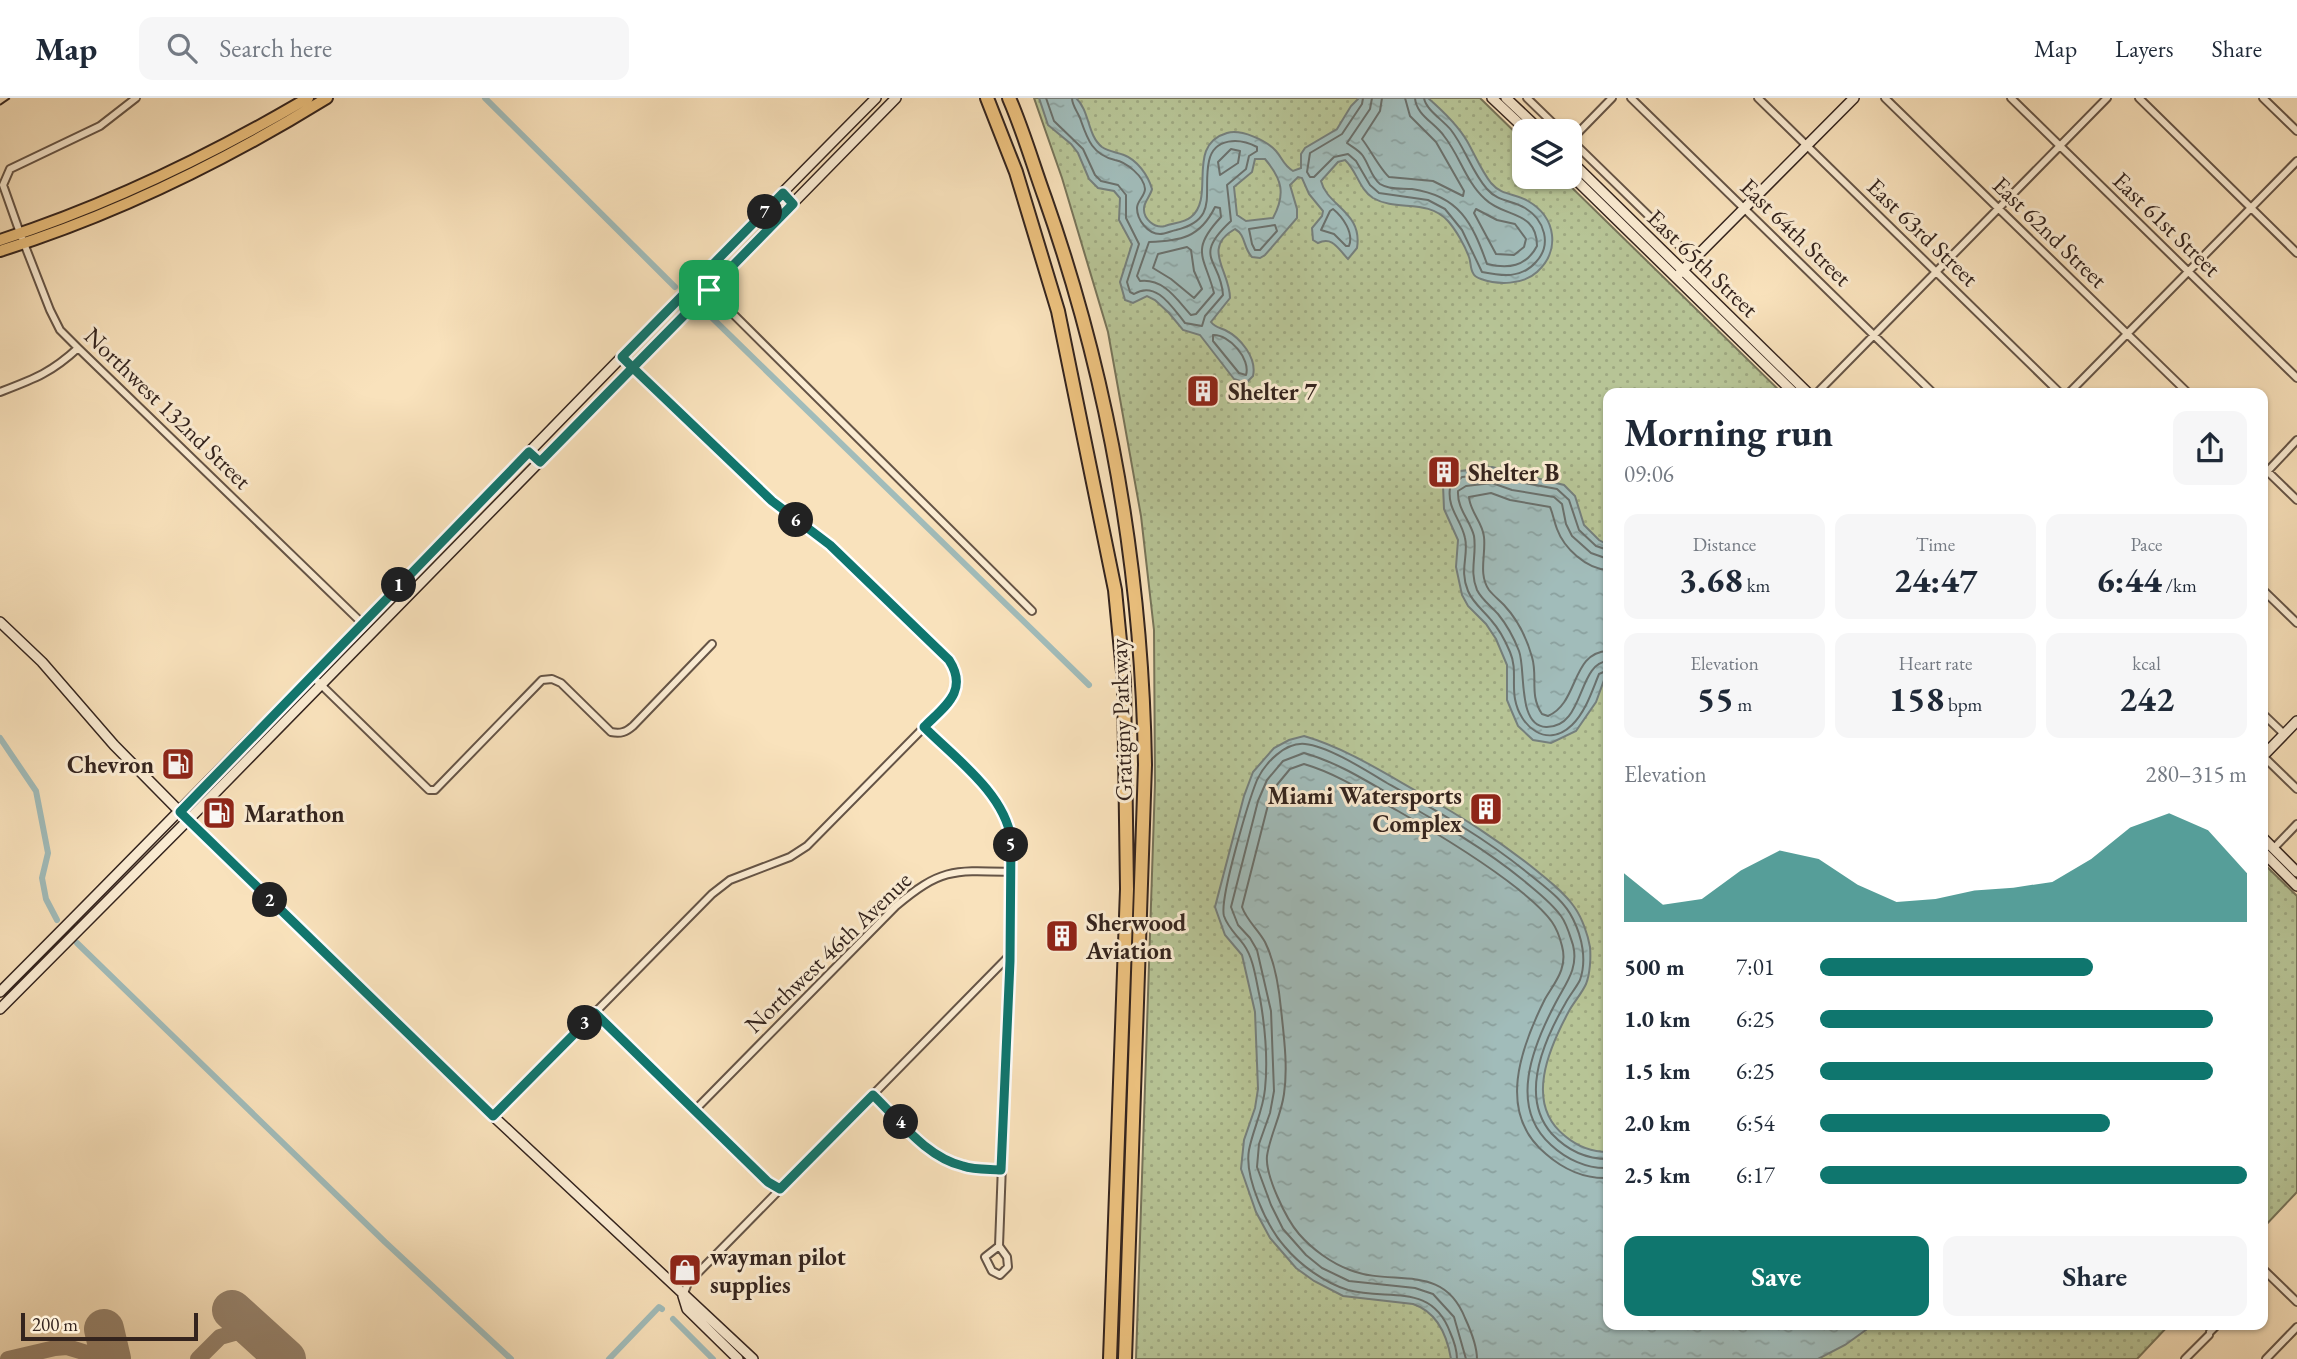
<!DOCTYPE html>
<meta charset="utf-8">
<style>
:root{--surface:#fff;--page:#f6f6f7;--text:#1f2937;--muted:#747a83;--line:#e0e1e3;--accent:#0f766e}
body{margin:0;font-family:"EB Garamond",serif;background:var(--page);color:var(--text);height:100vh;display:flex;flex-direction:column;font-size:26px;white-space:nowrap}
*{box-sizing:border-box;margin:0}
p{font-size:23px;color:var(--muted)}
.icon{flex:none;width:38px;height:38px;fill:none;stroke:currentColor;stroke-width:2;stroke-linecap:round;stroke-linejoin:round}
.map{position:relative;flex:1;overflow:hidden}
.sheet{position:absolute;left:1603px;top:290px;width:665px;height:942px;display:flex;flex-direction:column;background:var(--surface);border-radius:14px;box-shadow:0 2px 5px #0004}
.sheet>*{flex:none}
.tools{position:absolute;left:1512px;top:21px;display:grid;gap:14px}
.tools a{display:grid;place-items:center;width:70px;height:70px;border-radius:14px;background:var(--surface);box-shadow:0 2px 5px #0004;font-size:35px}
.scale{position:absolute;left:21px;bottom:18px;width:177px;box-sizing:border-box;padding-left:7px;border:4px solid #34241e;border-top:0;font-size:19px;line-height:24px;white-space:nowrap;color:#34241e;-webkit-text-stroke:5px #fbecd3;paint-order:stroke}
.pin{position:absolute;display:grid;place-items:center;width:60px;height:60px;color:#fff;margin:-30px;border-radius:14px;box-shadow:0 4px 10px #0006}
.km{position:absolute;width:35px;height:35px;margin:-18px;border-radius:50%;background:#222;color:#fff;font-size:19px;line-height:35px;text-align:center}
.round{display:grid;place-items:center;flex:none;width:74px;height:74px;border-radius:14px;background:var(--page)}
.headline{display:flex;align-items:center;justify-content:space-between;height:119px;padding:0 21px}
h1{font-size:38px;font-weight:700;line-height:52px}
.metrics{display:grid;grid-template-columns:repeat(3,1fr);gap:10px;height:119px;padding:7px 21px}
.metrics div{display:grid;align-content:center;border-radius:14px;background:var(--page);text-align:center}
.metrics b{font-size:35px;font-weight:700}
.metrics small{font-size:19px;font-weight:400}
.metrics p{font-size:19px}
.chart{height:196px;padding:14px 21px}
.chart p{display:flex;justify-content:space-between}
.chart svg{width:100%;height:126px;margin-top:7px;fill:var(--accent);opacity:.7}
.cta{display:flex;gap:14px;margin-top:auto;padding:14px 21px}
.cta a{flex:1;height:80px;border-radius:14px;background:var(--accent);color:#fff;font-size:28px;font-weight:700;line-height:80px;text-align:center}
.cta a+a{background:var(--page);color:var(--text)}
ul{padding:0 21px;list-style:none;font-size:23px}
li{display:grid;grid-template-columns:112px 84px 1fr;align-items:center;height:52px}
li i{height:18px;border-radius:9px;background:var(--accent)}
header{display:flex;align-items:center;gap:42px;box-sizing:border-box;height:98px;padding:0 35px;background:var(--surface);border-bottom:2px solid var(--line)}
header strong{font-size:33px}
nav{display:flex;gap:38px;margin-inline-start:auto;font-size:24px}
.search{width:490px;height:63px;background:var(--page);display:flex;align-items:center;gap:18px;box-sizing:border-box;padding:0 24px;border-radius:14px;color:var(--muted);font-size:26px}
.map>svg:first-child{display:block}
.park{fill:url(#park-dots);stroke:#76745a;stroke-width:2}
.water{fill:url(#water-ripples);stroke:#757f7c;stroke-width:2;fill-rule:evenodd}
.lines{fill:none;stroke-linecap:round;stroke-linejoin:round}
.shore{stroke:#6a706c;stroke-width:2}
.canal{stroke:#a1bcba;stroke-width:6}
.taxiway{stroke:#96836d;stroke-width:16}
.runway{stroke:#96836d;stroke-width:40}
.street-casing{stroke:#655446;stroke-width:10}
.secondary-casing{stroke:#34241e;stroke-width:12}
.primary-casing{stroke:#34241e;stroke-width:14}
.highway-casing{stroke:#34241e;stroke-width:16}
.street{stroke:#fbecd3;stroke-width:6}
.secondary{stroke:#fbecd3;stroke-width:9}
.primary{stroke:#ecc17e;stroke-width:10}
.highway{stroke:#ecc17e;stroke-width:12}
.rail{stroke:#34241e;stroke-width:2;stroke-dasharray:12 12;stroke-linecap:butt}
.route-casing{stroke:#fff;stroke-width:14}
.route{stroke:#0f766e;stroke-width:9}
.labels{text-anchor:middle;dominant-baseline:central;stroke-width:6;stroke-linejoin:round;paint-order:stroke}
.street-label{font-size:24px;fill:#34241e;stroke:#fbecd3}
.poi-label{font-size:24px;font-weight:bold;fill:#34241e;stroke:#fbecd3;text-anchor:start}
</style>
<header>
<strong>Map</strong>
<div class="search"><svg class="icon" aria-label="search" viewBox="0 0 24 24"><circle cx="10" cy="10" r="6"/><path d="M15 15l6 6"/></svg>Search here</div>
<nav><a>Map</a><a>Layers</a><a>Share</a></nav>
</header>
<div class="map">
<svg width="2297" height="1261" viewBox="0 0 2297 1261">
<defs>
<pattern id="park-dots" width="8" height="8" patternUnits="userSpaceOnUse" patternTransform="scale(1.75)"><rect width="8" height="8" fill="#b7c496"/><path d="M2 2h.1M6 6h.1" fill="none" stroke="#9ea881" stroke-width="1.8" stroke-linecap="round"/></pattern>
<pattern id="water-ripples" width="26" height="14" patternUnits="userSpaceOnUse" patternTransform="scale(1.75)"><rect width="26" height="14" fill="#a1bcba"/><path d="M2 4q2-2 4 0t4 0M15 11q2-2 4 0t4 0" fill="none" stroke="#8ba19f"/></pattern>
</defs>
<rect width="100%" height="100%" fill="#f9e2bc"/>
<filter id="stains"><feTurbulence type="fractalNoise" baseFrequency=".00286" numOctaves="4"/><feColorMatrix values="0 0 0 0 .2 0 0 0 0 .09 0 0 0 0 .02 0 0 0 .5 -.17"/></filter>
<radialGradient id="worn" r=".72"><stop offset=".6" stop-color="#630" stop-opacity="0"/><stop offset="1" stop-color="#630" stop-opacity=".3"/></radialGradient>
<path class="park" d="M1034 0H1480L1524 43V79H1561L1783 296H1608V1227H2169L2137 1261H1136L1155 685 1154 532 1141 418 1108 234 1062 80Z
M2263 765 2297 798V1094L2263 1130Z"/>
<path class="water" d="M1039 0H1076C1090 13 1087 37 1102 49 1109 54 1117 54 1124 57 1137 62 1148 77 1152 91 1151 97 1144 104 1144 110 1143 121 1155 131 1165 128 1173 125 1184 125 1191 119 1216 99 1185 47 1227 35 1241 31 1266 42 1276 53 1283 61 1283 67 1293 73L1301 70V56L1305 50 1337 31 1351 8 1359 0H1428C1443 13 1457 26 1467 43 1475 57 1481 72 1491 85 1502 98 1515 95 1528 103 1557 120 1560 153 1537 174 1523 187 1498 187 1481 181 1478 180 1474 178 1473 175 1470 170 1471 164 1469 159 1465 148 1456 132 1448 123 1427 100 1397 114 1373 100 1359 91 1357 73 1345 62L1338 64 1321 83C1327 108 1363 114 1357 150L1348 161C1338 151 1333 138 1318 145L1313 142 1312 130 1322 118 1323 113 1309 96 1302 80 1298 79 1290 87 1297 111V120L1265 157 1260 160 1252 159C1243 150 1246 137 1235 131 1201 150 1230 173 1230 200L1211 224C1215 229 1218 229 1225 232 1241 240 1257 260 1253 278L1246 285 1234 281 1200 237 1183 232 1169 215 1155 202 1147 198 1133 205 1125 202 1120 184 1132 146 1119 122 1120 100 1114 93 1098 90 1089 81 1078 55 1071 46 1048 27ZM1255 61H1265C1282 81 1286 96 1273 120L1246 123 1237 117 1234 89 1252 74Z
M1492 369 1564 387 1575 398 1584 427 1599 442 1608 447V571L1596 604 1576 633 1551 645 1533 642 1518 628 1512 614 1507 602V567L1496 541 1486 526 1468 508 1462 497 1456 469 1458 442 1444 411 1443 387 1460 373Z
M1304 638C1345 650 1381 673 1418 694 1462 719 1497 741 1537 773 1550 784 1565 795 1575 810 1582 820 1588 837 1590 849 1591 860 1590 876 1586 886 1582 895 1574 904 1569 913 1549 950 1524 1006 1565 1038 1577 1048 1592 1054 1608 1054V1227H1872L1870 1229 1845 1247 1818 1261H1451C1447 1237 1437 1214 1413 1206L1343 1198 1314 1183 1296 1170 1270 1140 1256 1114 1241 1071 1244 1042 1255 1010 1258 991 1255 914 1242 857 1225 837 1215 809 1244 698 1253 674 1274 650 1289 642Z"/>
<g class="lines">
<path class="shore" d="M1046 0 1054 23 1083 51 1095 77 1101 83 1118 87 1126 97V120L1139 146 1127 184 1130 194 1134 196C1156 182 1172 209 1185 225L1202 228 1205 218 1223 197C1221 161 1191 160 1231 123L1227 87 1246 71 1249 58 1257 53V49C1240 40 1214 39 1209 63 1202 95 1220 121 1176 132 1171 133 1165 136 1160 136 1148 136 1137 122 1137 110 1137 103 1145 98 1145 91 1144 78 1126 64 1115 62 1092 57 1087 40 1080 20 1077 13 1072 7 1072 0
M1363 0 1362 6 1342 36 1310 55 1307 74 1310 79H1314L1334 59 1348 56 1356 63 1370 87 1379 95 1428 102 1445 111 1462 132 1482 174C1502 178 1521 181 1536 164 1552 147 1545 122 1525 110 1512 102 1498 104 1487 91 1472 74 1465 50 1451 32 1443 22 1426 12 1424 0
M1372 0 1370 11 1347 45C1352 49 1359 52 1363 58 1369 67 1372 80 1380 86 1389 92 1402 90 1412 91 1459 98 1472 124 1487 166 1508 171 1526 169 1537 148 1537 112 1504 120 1485 101 1466 84 1460 58 1444 38 1435 25 1416 17 1415 0
M1382 0 1380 13 1362 41C1370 51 1380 71 1389 79L1433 83 1463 98 1464 93 1436 44 1410 18 1405 0
M1231 51 1240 53 1238 65 1220 77 1218 64Z
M1215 109 1220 110 1221 119C1189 153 1205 159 1214 195L1196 216 1191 217C1177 202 1164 180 1140 183L1137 178 1149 144C1180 143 1200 140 1215 109Z
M1333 111C1343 119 1354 135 1349 148H1346L1334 136 1321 132 1330 113Z
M1476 111 1497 122 1515 126 1526 141 1524 149 1514 157 1496 156 1474 115Z
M1275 127 1277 133 1260 152H1255L1252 146 1249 131Z
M1187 149 1191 152 1194 173 1202 191 1194 200 1171 181 1153 170 1158 156Z
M1213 237C1229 236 1251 261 1246 277L1239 275 1213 243Z
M1608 452 1596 448 1579 432 1569 402 1557 391 1514 383 1492 376 1462 379 1450 390C1447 411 1461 421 1465 440 1469 457 1459 472 1468 493 1473 505 1483 512 1491 522 1499 531 1505 542 1510 554 1517 570 1512 585 1515 601 1520 629 1547 651 1572 627 1586 613 1592 593 1599 576L1608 572
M1608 461 1591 455 1572 438 1566 426 1562 406 1554 399 1512 392 1492 385 1466 388 1458 393C1457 411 1470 422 1474 438 1477 457 1469 473 1477 492 1482 502 1491 508 1498 516 1507 527 1514 540 1519 553 1526 571 1517 628 1546 629 1585 630 1577 565 1608 563
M1608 472C1586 471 1564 450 1557 431 1554 423 1553 416 1550 409L1510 402 1491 395 1469 399C1470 414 1483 425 1484 439 1486 457 1478 476 1489 492 1493 497 1499 502 1504 507 1517 521 1527 541 1532 559 1538 579 1529 597 1542 616L1548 618C1579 605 1571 554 1608 553
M1457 1261C1457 1252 1454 1243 1450 1234 1431 1184 1389 1203 1348 1192 1325 1185 1300 1167 1285 1149 1267 1129 1244 1079 1249 1052 1253 1031 1263 1013 1265 991 1268 962 1265 929 1260 900 1256 883 1254 861 1244 847 1237 837 1228 830 1224 818 1219 801 1249 702 1257 682 1265 665 1285 644 1305 646 1328 648 1367 673 1387 685 1437 713 1484 739 1529 776 1545 789 1564 802 1573 821 1582 839 1587 862 1580 882 1576 890 1569 898 1565 906 1543 944 1519 999 1552 1036 1567 1052 1587 1061 1608 1061
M1466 1261 1454 1219 1433 1196 1415 1190 1349 1183 1322 1170 1306 1157 1283 1131 1271 1107 1257 1069 1259 1046 1270 1015 1274 993 1271 913 1257 852 1250 840 1238 827 1231 809 1258 703 1267 682 1283 663 1304 655C1340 665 1371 686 1403 704 1445 728 1485 751 1523 782 1536 793 1551 804 1561 818 1567 826 1570 838 1573 847 1579 871 1565 886 1555 906 1533 948 1508 1009 1551 1047 1566 1061 1587 1071 1608 1070
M1477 1261C1477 1247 1471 1233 1465 1220 1443 1164 1393 1189 1350 1172 1331 1165 1312 1151 1299 1136 1286 1121 1265 1077 1267 1058 1270 1037 1281 1018 1284 996 1288 969 1284 939 1281 911 1279 890 1275 864 1265 844 1258 831 1247 823 1242 809L1268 707 1276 688 1290 671 1304 666C1338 676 1368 696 1398 713 1440 737 1480 761 1518 791 1530 801 1543 811 1552 824 1557 831 1560 840 1562 848 1568 870 1555 884 1545 901 1521 949 1496 1015 1546 1056 1563 1071 1585 1081 1608 1080"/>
<path class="canal" d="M485 0 675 189
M703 211 1089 587
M0 640 36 693 48 755 42 780 46 801 57 822
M77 845 385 1144 511 1261
M673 1221 713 1261
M609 1261 659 1209 662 1211"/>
<path class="taxiway" d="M8 1261 55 1250 67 1249 106 1261
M198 1261 220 1239 252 1230"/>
<path class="runway" d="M232 1212 286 1261
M104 1231 111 1261"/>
<defs>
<path id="street" d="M136 0 100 28 10 71 3 87 20 135 50 212 60 232 78 250 362 525
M1527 0 1561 33
M1631 0 1934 296
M1758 0 2061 296
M1885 0 2189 296
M2011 0 2297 280
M2139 0 2297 155
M2263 0 2297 33
M1570 41 1694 162
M1570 43 1612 0
M709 192 1032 513
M0 294C34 281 51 275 78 250
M1816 296 2107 0
M2068 296 2297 63
M2263 369 2297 402
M2263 378 2297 342
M2263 492 2297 525
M311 577 429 692H435L542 582 552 581 561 585 611 634C621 636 626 634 633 628L712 546
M2263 616 2284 636
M924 629C955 660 1005 696 1011 741V825L999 1148 1007 1159 1008 1169 1000 1177 992 1173 985 1159 999 1148
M2263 658 2297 691
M2273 751 2297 726
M595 915 768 1084 780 1091
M873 997C899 1023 927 1059 963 1068 975 1071 989 1071 1001 1072
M695 1012 896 808C941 770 954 772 1011 774
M493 1018 712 796 730 782 790 759 807 748 948 605 957 590 958 580 949 563 830 447 772 403 622 259
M2263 1171 2297 1204
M683 1198 688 1185 1009 858
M2210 1234 2217 1227
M2185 1261 2209 1237
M2266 1261 2297 1229"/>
<path id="secondary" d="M1492 0 1527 33
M1506 0 1541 33
M1570 62 1809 296
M1570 76 1795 296
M1680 175 1854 0
M0 524 42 564 114 647 188 722 493 1018 753 1261
M2263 658 2297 623
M2263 740 2297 774
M2263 754 2297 788
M0 894C295 599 582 296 876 0
M0 911 210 700 896 0
M683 1198 687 1211 738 1261"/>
<path id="primary" d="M0 142C108 107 211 57 308 0
M0 153C115 117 225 63 327 0"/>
<path id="highway" d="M987 0 1016 74 1058 213 1115 492 1124 584 1127 791 1110 1261
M1009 0C1023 32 1033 67 1045 100 1109 282 1142 474 1145 667L1125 1261"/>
</defs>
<use href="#street" class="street-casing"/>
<use href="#secondary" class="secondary-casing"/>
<use href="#primary" class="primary-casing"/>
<use href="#highway" class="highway-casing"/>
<use href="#street" class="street"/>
<use href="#secondary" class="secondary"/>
<use href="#primary" class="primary"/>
<use href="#highway" class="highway"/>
<path class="rail" d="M0 7 10 0"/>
</g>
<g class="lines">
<defs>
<path id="route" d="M709 192 540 364 529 354 180 714 493 1018 595 915 768 1084 780 1091 873 997C900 1023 926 1059 963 1068 975 1072 989 1071 1001 1072L1010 863 1011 741C1005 696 955 660 924 629 945 608 969 593 949 562L830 447 772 403 632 269 622 259 783 95 793 106 709 192"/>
</defs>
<use href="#route" class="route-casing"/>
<use href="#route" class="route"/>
</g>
<defs>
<symbol id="building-square" viewBox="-11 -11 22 22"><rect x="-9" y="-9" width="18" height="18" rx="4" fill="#8f2418" stroke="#fbecd3"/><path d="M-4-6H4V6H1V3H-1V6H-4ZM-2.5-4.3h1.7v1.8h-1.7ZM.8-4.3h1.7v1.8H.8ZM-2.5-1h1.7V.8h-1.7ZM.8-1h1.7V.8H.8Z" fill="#fff"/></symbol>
<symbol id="fuel-square" viewBox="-11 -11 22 22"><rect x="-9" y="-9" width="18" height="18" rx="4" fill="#8f2418" stroke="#fbecd3"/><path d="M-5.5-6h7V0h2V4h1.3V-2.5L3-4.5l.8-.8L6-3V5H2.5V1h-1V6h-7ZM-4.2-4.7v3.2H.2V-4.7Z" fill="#fff"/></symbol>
<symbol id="shop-square" viewBox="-11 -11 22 22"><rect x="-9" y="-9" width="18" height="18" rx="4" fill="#8f2418" stroke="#fbecd3"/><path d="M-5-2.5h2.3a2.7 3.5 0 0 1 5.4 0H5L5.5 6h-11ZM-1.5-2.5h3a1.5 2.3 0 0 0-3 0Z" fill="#fff"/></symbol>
</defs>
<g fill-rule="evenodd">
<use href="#building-square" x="1184" y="274" width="38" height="38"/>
<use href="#building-square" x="1425" y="355" width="38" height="38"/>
<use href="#fuel-square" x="159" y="647" width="38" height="38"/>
<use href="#building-square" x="1467" y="692" width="38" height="38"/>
<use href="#fuel-square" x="200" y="696" width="38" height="38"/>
<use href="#building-square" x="1043" y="819" width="38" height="38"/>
<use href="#shop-square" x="666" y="1153" width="38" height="38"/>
</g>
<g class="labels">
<g class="street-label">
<text transform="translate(2167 126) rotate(44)">East 61st Street</text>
<text transform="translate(1796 134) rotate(44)">East 64th Street</text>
<text transform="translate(1923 134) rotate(44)">East 63rd Street</text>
<text transform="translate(2050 134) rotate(44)">East 62nd Street</text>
<text transform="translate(1703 165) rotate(44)">East 65th Street</text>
<text transform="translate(168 310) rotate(44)">Northwest 132nd Street</text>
<text transform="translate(1121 622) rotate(-92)">Gratigny Parkway</text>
<text transform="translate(828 854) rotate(-44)">Northwest 46th Avenue</text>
</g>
<g class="poi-label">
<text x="1228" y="293">Shelter 7</text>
<text x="1468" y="374">Shelter B</text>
<text x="154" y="666" text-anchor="end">Chevron</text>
<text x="1462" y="697" text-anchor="end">Miami Watersports<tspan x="1462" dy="28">Complex</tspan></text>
<text x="244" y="715">Marathon</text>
<text x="1086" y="824">Sherwood<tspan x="1086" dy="28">Aviation</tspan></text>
<text x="710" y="1158">wayman pilot<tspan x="710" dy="28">supplies</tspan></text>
</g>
</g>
<rect width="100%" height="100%" filter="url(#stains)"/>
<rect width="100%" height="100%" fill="url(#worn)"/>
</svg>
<div class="tools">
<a><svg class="icon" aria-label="layers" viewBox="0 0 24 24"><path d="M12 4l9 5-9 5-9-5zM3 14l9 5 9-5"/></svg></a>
</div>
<div class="scale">200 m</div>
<div class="pin" style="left:709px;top:192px;background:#1e9e55"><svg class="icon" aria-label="arrive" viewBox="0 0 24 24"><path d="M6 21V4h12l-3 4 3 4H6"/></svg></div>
<b class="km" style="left:399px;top:487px">1</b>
<b class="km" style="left:270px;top:802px">2</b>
<b class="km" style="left:585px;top:925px">3</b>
<b class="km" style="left:901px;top:1024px">4</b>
<b class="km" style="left:1011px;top:747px">5</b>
<b class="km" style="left:796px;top:422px">6</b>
<b class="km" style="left:765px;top:114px">7</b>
<section class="sheet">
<div class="headline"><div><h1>Morning run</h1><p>09:06</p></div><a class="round"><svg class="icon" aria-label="share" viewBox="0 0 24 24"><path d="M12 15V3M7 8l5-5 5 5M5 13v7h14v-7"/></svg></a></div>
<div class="metrics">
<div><p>Distance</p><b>3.68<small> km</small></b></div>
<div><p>Time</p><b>24:47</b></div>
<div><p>Pace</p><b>6:44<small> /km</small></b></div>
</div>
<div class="metrics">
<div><p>Elevation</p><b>55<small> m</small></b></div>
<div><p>Heart rate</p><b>158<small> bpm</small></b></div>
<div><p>kcal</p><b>242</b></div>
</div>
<div class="chart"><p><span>Elevation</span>280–315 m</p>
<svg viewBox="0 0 160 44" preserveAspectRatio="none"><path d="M0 44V27L10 38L20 36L30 26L40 19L50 22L60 31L70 37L80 36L90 33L100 32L110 30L120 22L130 11L140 6L150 12L160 27V44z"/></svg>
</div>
<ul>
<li><b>500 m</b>7:01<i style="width:64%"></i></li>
<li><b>1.0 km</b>6:25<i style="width:92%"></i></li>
<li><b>1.5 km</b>6:25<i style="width:92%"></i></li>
<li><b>2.0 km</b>6:54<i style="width:68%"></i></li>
<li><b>2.5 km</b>6:17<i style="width:100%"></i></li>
</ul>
<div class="cta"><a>Save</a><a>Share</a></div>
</section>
</div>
